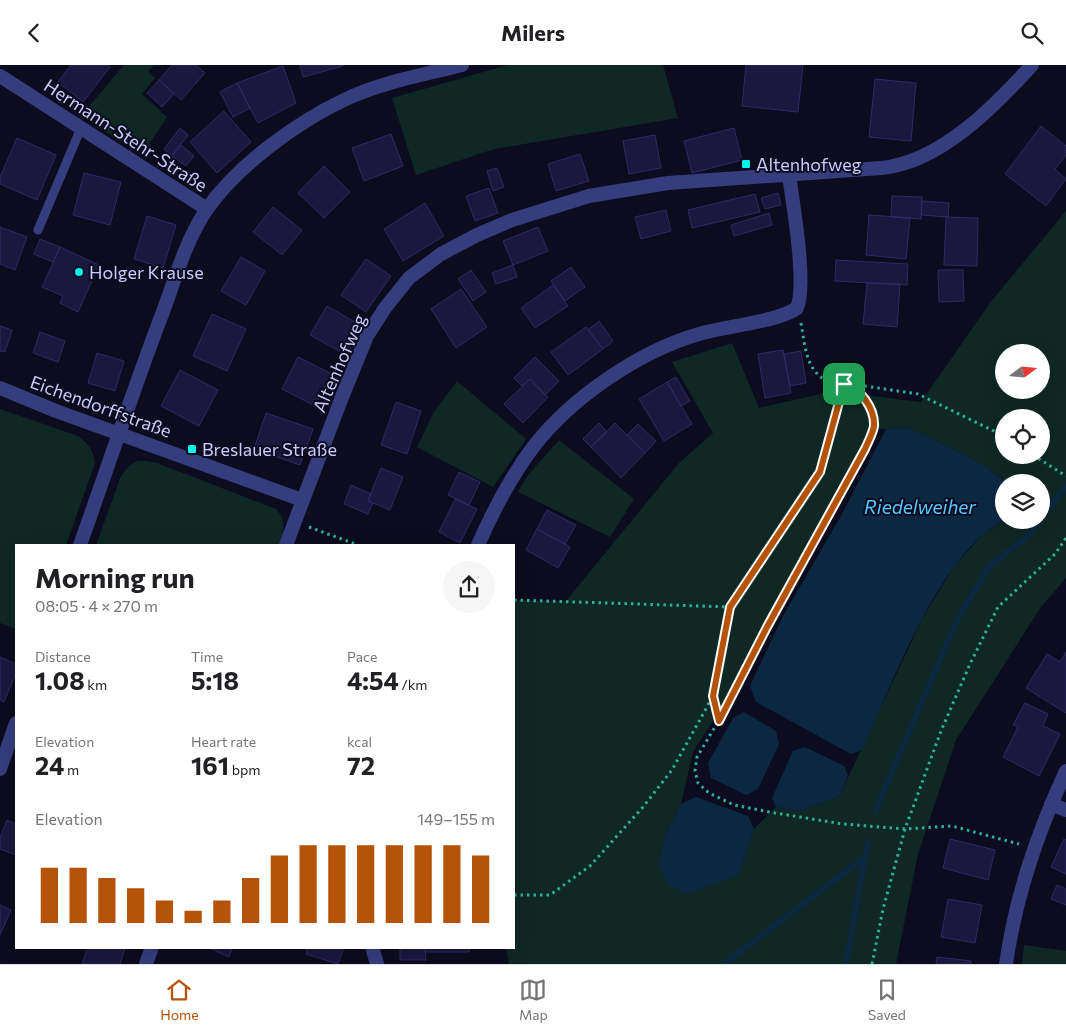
<!DOCTYPE html>
<meta charset="utf-8">
<style>
:root{--surface:#fff;--page:#f6f6f6;--text:#202124;--muted:#757577;--line:#e0e0e0;--accent:#b45309}
body{margin:0;font-family:Commissioner,sans-serif;background:var(--page);color:var(--text);height:100vh;display:flex;flex-direction:column;font-size:19px;white-space:nowrap}
*{box-sizing:border-box;margin:0}
p{font-size:16px;color:var(--muted)}
.icon{flex:none;width:28px;height:28px;fill:none;stroke:currentColor;stroke-width:2;stroke-linecap:round;stroke-linejoin:round}
.map{position:relative;flex:1;overflow:hidden}
.panel{position:absolute;left:15px;top:479px;width:500px;height:405px;display:flex;flex-direction:column;background:var(--surface);border-radius:0px;box-shadow:0 5px 20px #0002}
.panel>*{flex:none}
.needle{width:32px;rotate:74deg}
.fabs{position:absolute;left:995px;top:279px;display:grid;gap:10px}
.fabs a{display:grid;place-items:center;width:55px;height:55px;border-radius:50%;background:var(--surface);box-shadow:0 5px 20px #0002;font-size:25px}
.pin{position:absolute;display:grid;place-items:center;width:42px;height:42px;color:#fff;margin:-21px;border-radius:10px;box-shadow:0 2px 8px #0006}
.round{display:grid;place-items:center;flex:none;width:52px;height:52px;border-radius:26px;background:var(--page)}
.overview{display:flex;align-items:center;justify-content:space-between;height:85px;padding:0 20px}
h1{font-size:28px;font-weight:700;line-height:38px}
.stats{display:grid;grid-template-columns:repeat(3,1fr);gap:8px;height:85px;padding:5px 20px}
.stats div{display:grid;align-content:center}
.stats b{font-size:25px;font-weight:700}
.stats small{font-size:14px;font-weight:400}
.stats p{font-size:14px}
.chart{height:140px;padding:10px 20px}
.chart p{display:flex;justify-content:space-between}
.chart svg{width:100%;height:90px;margin-top:5px;stroke:var(--accent);stroke-width:6}
header{display:flex;justify-content:space-between;align-items:center;height:65px;padding:0 20px;background:var(--surface);font-size:22px;font-weight:700}
.menu{display:flex;justify-content:space-around;align-items:center;height:70px;border-top:1px solid var(--line);background:var(--surface);font-size:14px;color:var(--muted)}
.menu a{display:grid;justify-items:center;gap:2px}
.menu .current{color:var(--accent)}
.map>svg:first-child{display:block}
.green{fill:#0f2824;fill-rule:evenodd}
.water{fill:#0b2843}
.lines{fill:none;stroke-linecap:round;stroke-linejoin:round}
.stream{stroke:#0b2843;stroke-width:5.5}
.building{fill:#1a183f;stroke:#2e296b}
.path{stroke:#2cb097;stroke-width:3;stroke-dasharray:2.5 4;stroke-linecap:butt}
.service{stroke:#363d7e;stroke-width:9}
.minor{stroke:#363d7e;stroke-width:14}
.route-casing{stroke:#fff;stroke-width:10}
.route{stroke:#b45309;stroke-width:6}
.poi-dot{fill:#00f4ec;stroke:#0c0c1e;stroke-width:2}
.labels{text-anchor:middle;dominant-baseline:central;stroke-width:4;stroke-linejoin:round;paint-order:stroke}
.street-label{font-size:18px;fill:#c9caff;stroke:#0c0c1e}
.poi-label{font-size:18px;fill:#c9caff;stroke:#0c0c1e;text-anchor:start}
.water-label{font-size:19px;font-style:italic;fill:#57c7ff;stroke:#0c0c1e}
</style>
<header><svg class="icon" aria-label="back" viewBox="0 0 24 24"><path d="M15 5l-7 7 7 7"/></svg>Milers<svg class="icon" aria-label="search" viewBox="0 0 24 24"><circle cx="10" cy="10" r="6"/><path d="M15 15l6 6"/></svg></header>
<div class="map">
<svg width="1066" height="899" viewBox="0 0 1066 899">
<rect width="100%" height="100%" fill="#0c0c1e"/>
<path class="green" d="M124 0H154L148 7 155 13 142 29 167 52 142 90 81 51Z
M508 0H663L678 53 494 84 416 110 392 33Z
M1066 146V513L1041 542 956 675 918 789 896 899H509L506 883 514 882V535L566 536 679 398 713 368 672 297 732 278 759 343 833 326 921 337 990 238ZM1004 288H1041V325H1004ZM1004 352H1041V390H1004ZM908 363C942 379 978 393 1006 417L1041 418V455H1004L983 469 955 500 922 554 839 732 798 746 776 742 754 764 739 810 665 771 681 739 693 687 727 634 781 527 860 384 868 365Z
M457 316 526 374 493 422 417 382 434 347Z
M0 344 78 371C89 379 93 385 95 398L66 480H16V564L0 558Z
M559 375 634 434 610 472 518 427 528 410Z
M137 396H146L157 398 276 444C287 456 284 465 279 480H96L121 411 128 402Z
M1024 880 1066 886V899H1022Z"/>
<path class="water" d="M908 363C942 379 978 393 1006 417L1004 418V455C997 460 989 464 982 470 928 520 893 617 862 685L851 689 756 637 750 621 783 551 842 449 886 364Z
M744 647 776 666 779 679 758 724 746 730 711 713 708 698 733 653Z
M805 682 844 701 848 711 839 732 798 746 776 742 772 733 793 686Z
M696 732 748 751 754 764 739 810 686 829 669 820 659 800 665 771 681 739Z"/>
<g class="lines">
<path class="stream" d="M1041 453 1066 421
M875 746 956 557 989 502 1029 470 1040 455
M724 899 865 792 868 777
M846 899 865 792"/>
</g>
<path class="building" d="M71 0H107L110 2 83 37 58 17Z
M172 0H196L205 8 181 35 159 15Z
M300 0H343V1L303 12Z
M746 0H803L798 47 742 41Z
M283 1 296 38 258 58 237 18Z
M875 14 916 18 911 76 869 72Z
M159 15 174 29 162 42 147 28Z
M237 18 250 43 233 52 220 27Z
M224 46 251 77 217 108 190 77Z
M1041 61 1066 81V90L1055 104 1066 114 1046 141 1005 109Z
M180 63 188 70 172 91 164 84Z
M734 63 742 95 692 108 684 76Z
M391 69 403 101 364 116 352 83Z
M655 70 661 103 629 109 623 76Z
M17 73 56 90 37 135 0 119V112Z
M181 80 194 91 186 101 172 91Z
M580 89 589 116 556 126 548 99Z
M324 101 350 127 324 153 298 128Z
M497 103 504 122 493 126 487 106Z
M84 108 121 117 110 160 73 150Z
M489 123 498 148 475 156 466 131Z
M778 128 781 140 765 144 761 133Z
M755 129 760 147 692 163 688 145Z
M892 131 922 132 921 154 891 152Z
M922 136 949 138 948 152 921 150Z
M425 138 444 171 403 196 384 164Z
M273 142 302 165 282 190 253 167Z
M666 145 671 166 641 174 635 152Z
M769 148 772 160 734 171 731 160Z
M869 150 910 153 906 194 866 190Z
M147 151 176 160 163 203 134 194Z
M946 152 978 153 977 201 944 200Z
M0 162 27 172 15 205 0 199Z
M538 162 548 186 513 200 503 176Z
M40 174 60 182 53 197 34 189Z
M60 182 99 200 78 247 60 238 63 231 42 222Z
M241 192 265 206 246 240 221 226Z
M366 194 391 211 366 247 341 230Z
M836 195 908 199 907 220 835 216Z
M513 200 517 212 496 219 492 208Z
M571 202 585 222 565 236 551 216Z
M471 205 486 227 473 236 458 214Z
M938 205H963L964 236 939 237Z
M867 218 900 219 897 262 863 259Z
M553 220 568 241 535 263 521 243Z
M461 224 487 262 456 283 431 244Z
M327 241 355 257 339 286 310 270Z
M212 249 246 264 227 306 193 291Z
M599 256 613 276 603 284 588 265Z
M0 261 12 265 5 287 0 286Z
M586 262 603 284 568 310 551 287Z
M40 267 65 276 58 297 33 288Z
M783 285 791 328 765 333 758 289Z
M801 286 806 318 790 321 784 289Z
M97 288 124 296 115 326 88 318Z
M298 292 332 309 315 341 282 324Z
M535 292 559 316 545 330 530 314 522 321 514 313Z
M180 305 218 325 199 361 161 341Z
M676 312 690 336 681 341 667 317Z
M530 314 548 332 523 358 504 339Z
M667 317 692 359 664 376 639 334Z
M396 337 421 346 407 389 381 380Z
M266 348 313 364 300 400 254 384Z
M599 358 607 367 591 382 583 374Z
M615 358 645 388 621 413 591 382Z
M638 359 656 376 645 388 627 370Z
M381 403 403 412 390 445 368 436Z
M459 407 480 417 469 440 448 430Z
M351 420 371 429 368 436 373 438 368 449 344 439Z
M455 434 477 444 460 478 439 467Z
M547 445 576 460 565 479 537 464Z
M537 464 570 482 558 503 526 485Z
M1066 587V648L1026 623 1047 589 1060 597Z
M0 592 16 599V608L4 637 0 635Z
M1025 638 1048 649 1043 661 1060 669 1039 711 1003 692 1018 662 1013 660Z
M7 755 16 759V790L0 784V773Z
M950 774 995 785 988 815 943 803Z
M1064 774 1066 775V809L1051 802Z
M1057 820 1066 824V840L1051 834Z
M948 834 982 840 975 878 941 872Z
M0 840 11 845 0 870Z
M88 882H123L125 883 120 899H82Z
M207 882H233L229 892Z
M308 882H344L338 899 306 889Z
M400 882H425L426 895H400Z
M425 882H469V887H425Z
M937 892 971 896V899H936Z"/>
<g class="lines">
<path class="path" d="M801 258C805 279 805 303 825 315L918 329 1004 371
M852 320C862 330 875 345 874 361 873 368 868 377 865 383L767 562 728 640 697 692 695 706 698 718 709 728 734 740 775 748 843 759 905 764 952 761 1019 779
M1033 390 1066 411
M309 462 358 480
M514 535 730 542
M713 632 719 656
M514 830H550L590 801 643 742 672 705 713 631 730 542 819 407 844 319
M872 899 883 844 905 764 941 666 970 599 998 542 1055 489 1066 473"/>
<path class="service" d="M38 165 81 63"/>
<path class="minor" d="M0 11 207 144
M0 323 56 346 302 435
M80 480C108 402 134 322 164 244 176 211 187 173 207 144 238 100 297 57 346 34 382 17 423 10 462 0
M286 480 342 332 367 271 385 243 409 213 441 189 477 170 512 155 589 131 668 118 881 103C939 98 994 42 1032 0
M478 480C493 446 511 411 534 381 572 332 640 286 699 269 725 261 778 257 797 243 807 218 793 140 789 110
M0 704 16 658
M1051 739 1066 745
M372 882 377 899
M146 899 152 882
M1006 899C1016 830 1037 769 1066 706"/>
</g>
<g class="lines">
<defs>
<path id="route" d="M844 319C860 322 875 344 874 361 873 368 868 377 865 384L767 562 719 656 713 631 730 542 820 407Z"/>
</defs>
<use href="#route" class="route-casing"/>
<use href="#route" class="route"/>
</g>
<g class="poi-dot">
<rect x="741" y="94" width="10" height="10" rx="2.5"/>
<circle cx="79" cy="207" r="5"/>
<rect x="187" y="379" width="10" height="10" rx="2.5"/>
</g>
<g class="labels">
<g class="street-label">
<text transform="translate(126 70) rotate(33)">Hermann-Stehr-Straße</text>
<text transform="translate(339 298) rotate(-66)">Altenhofweg</text>
<text transform="translate(101 341) rotate(20)">Eichendorffstraße</text>
</g>
<g class="poi-label">
<text x="756" y="99">Altenhofweg</text>
<text x="89" y="207">Holger Krause</text>
<text x="202" y="384">Breslauer Straße</text>
</g>
<g class="water-label">
<text x="920" y="441">Riedelweiher</text>
</g>
</g>
</svg>
<div class="fabs">
<a><svg class="needle" viewBox="-14 -14 28 28"><path d="M0-13l5 13h-10z" fill="#e53935"/><path d="M0 13l5-13h-10z" fill="#757577"/></svg></a>
<a><svg class="icon" aria-label="locate" viewBox="0 0 24 24"><circle cx="12" cy="12" r="6"/><path d="M12 2v4M12 18v4M2 12h4M18 12h4"/></svg></a>
<a><svg class="icon" aria-label="layers" viewBox="0 0 24 24"><path d="M12 4l9 5-9 5-9-5zM3 14l9 5 9-5"/></svg></a>
</div>
<div class="pin" style="left:844px;top:319px;background:#1e9e55"><svg class="icon" aria-label="arrive" viewBox="0 0 24 24"><path d="M6 21V4h12l-3 4 3 4H6"/></svg></div>
<section class="panel">
<div class="overview"><div><h1>Morning run</h1><p>08:05 · 4 × 270 m</p></div><a class="round"><svg class="icon" aria-label="share" viewBox="0 0 24 24"><path d="M12 15V3M7 8l5-5 5 5M5 13v7h14v-7"/></svg></a></div>
<div class="stats">
<div><p>Distance</p><b>1.08<small> km</small></b></div>
<div><p>Time</p><b>5:18</b></div>
<div><p>Pace</p><b>4:54<small> /km</small></b></div>
</div>
<div class="stats">
<div><p>Elevation</p><b>24<small> m</small></b></div>
<div><p>Heart rate</p><b>161<small> bpm</small></b></div>
<div><p>kcal</p><b>72</b></div>
</div>
<div class="chart"><p><span>Elevation</span>149–155 m</p>
<svg viewBox="0 0 160 44" preserveAspectRatio="none"><path d="M5 44V17M15 44V17M25 44V22M35 44V27M45 44V33M55 44V38M65 44V33M75 44V22M85 44V11M95 44V6M105 44V6M115 44V6M125 44V6M135 44V6M145 44V6M155 44V11"/></svg>
</div>
</section>
</div>
<nav class="menu">
<a class="current"><svg class="icon" aria-label="home" viewBox="0 0 24 24"><path d="M3 11l9-7 9 7M6 9v11h12V9"/></svg>Home</a>
<a><svg class="icon" aria-label="map" viewBox="0 0 24 24"><path d="M3 6l6-2 6 2 6-2v14l-6 2-6-2-6 2zM9 4v14M15 6v14"/></svg>Map</a>
<a><svg class="icon" aria-label="saved" viewBox="0 0 24 24"><path d="M7 4h10v16l-5-4-5 4z"/></svg>Saved</a>
</nav>
